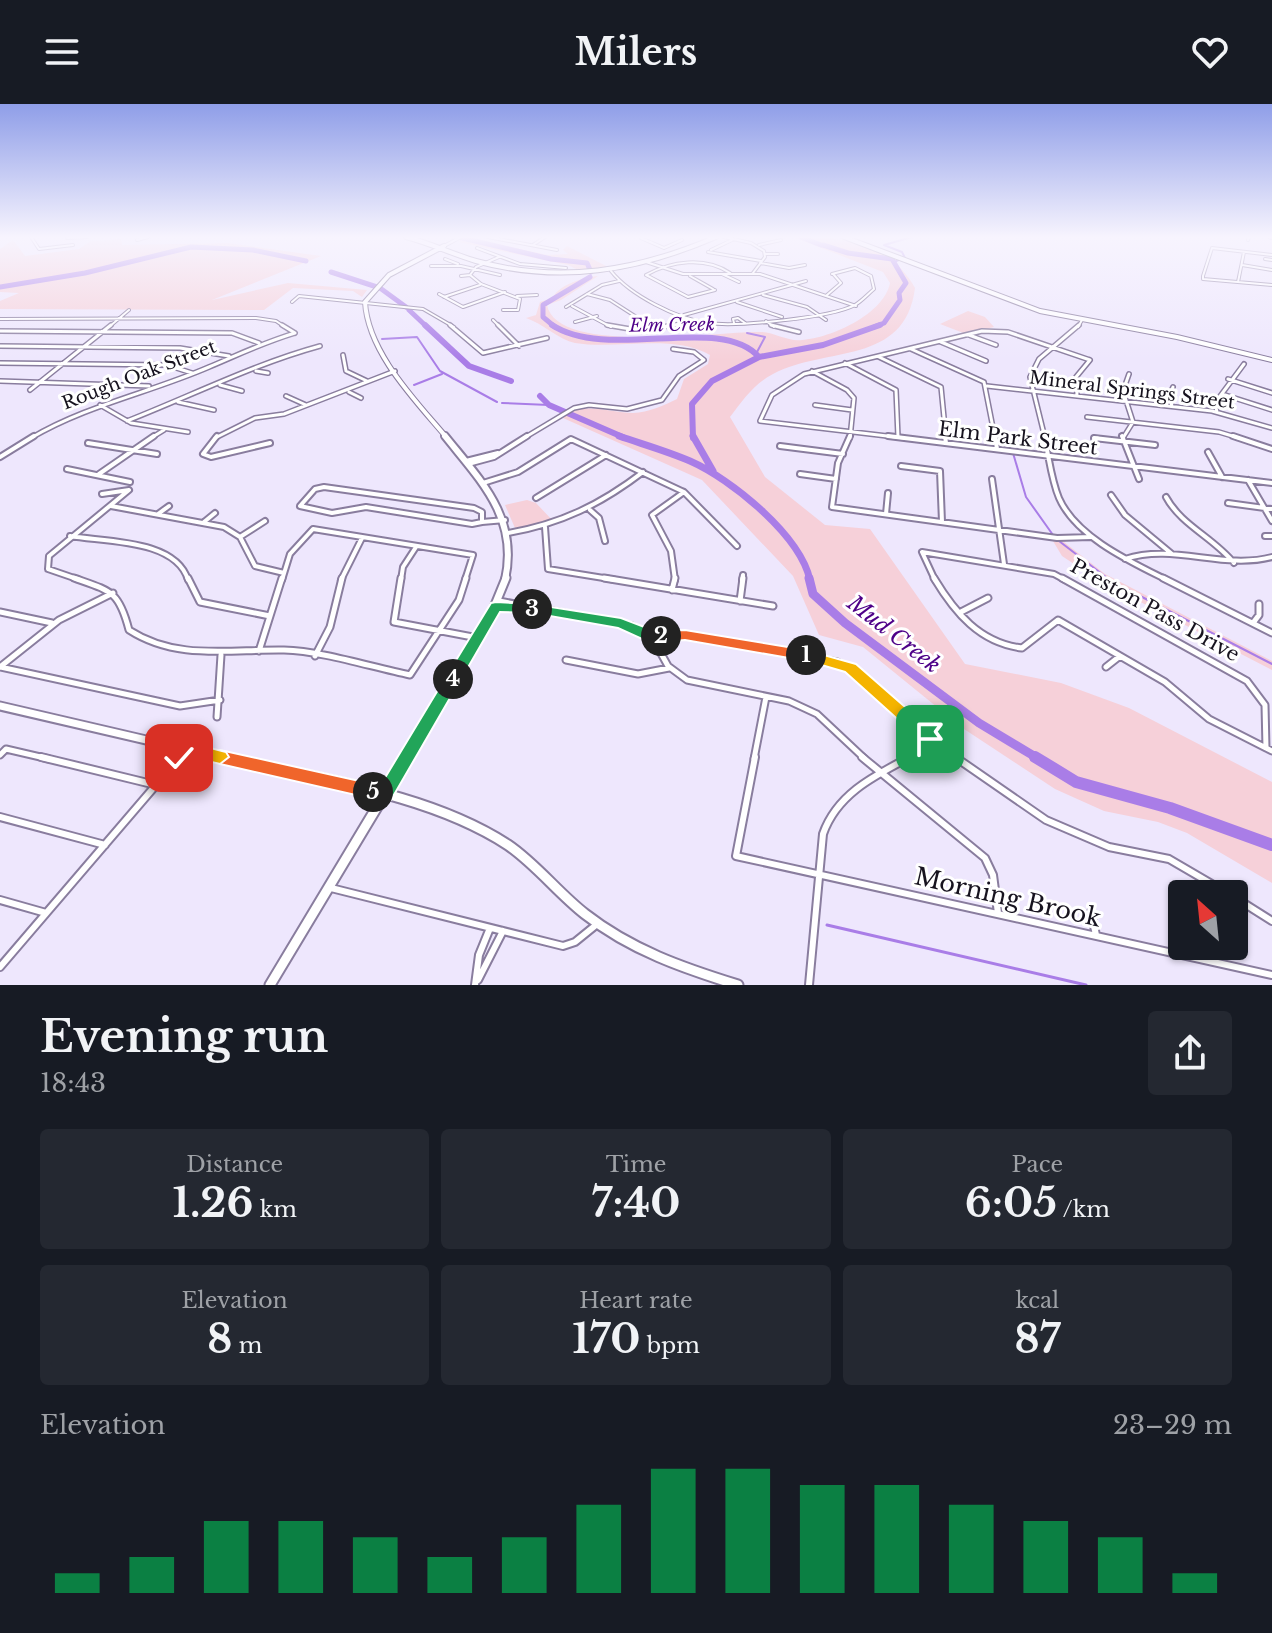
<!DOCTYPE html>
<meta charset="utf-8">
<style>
:root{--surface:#171b24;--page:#242831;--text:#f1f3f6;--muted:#9ea1a6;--accent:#0b8043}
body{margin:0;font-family:"Libre Baskerville",serif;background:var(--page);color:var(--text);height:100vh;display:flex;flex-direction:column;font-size:30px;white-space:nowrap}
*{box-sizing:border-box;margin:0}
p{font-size:26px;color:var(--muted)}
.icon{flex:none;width:44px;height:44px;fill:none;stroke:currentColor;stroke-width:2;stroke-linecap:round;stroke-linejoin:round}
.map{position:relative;height:881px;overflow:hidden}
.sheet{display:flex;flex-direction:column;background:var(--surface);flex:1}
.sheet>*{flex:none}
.needle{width:52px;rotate:333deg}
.buttons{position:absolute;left:1168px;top:776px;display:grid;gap:16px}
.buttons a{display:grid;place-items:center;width:80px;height:80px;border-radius:8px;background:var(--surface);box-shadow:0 2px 6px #0004;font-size:40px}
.pin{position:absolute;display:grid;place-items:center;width:68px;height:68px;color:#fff;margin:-34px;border-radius:16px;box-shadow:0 4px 12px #0006}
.km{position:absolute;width:40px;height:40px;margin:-20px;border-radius:50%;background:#222;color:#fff;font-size:22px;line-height:40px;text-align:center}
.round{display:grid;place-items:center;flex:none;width:84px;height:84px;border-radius:8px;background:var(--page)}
.headline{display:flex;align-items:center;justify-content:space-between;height:136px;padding:0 40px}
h1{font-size:44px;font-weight:700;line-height:60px}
.metrics{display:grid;grid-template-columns:repeat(3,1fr);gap:12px;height:136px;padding:8px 40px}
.metrics div{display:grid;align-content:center;border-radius:8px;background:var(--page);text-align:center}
.metrics b{font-size:40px;font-weight:700}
.metrics small{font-size:22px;font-weight:400}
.metrics p{font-size:22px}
.chart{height:224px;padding:16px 40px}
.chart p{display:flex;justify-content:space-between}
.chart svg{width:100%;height:144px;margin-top:8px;stroke:var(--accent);stroke-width:6}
header{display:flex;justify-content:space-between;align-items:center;height:104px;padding:0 40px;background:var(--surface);font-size:36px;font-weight:700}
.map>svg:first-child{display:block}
.green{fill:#f6d0d9}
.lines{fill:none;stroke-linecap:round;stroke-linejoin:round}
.stream-far1{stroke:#a97de7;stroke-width:2}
.stream{stroke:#a97de7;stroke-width:3}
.river-far4{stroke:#a97de7;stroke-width:5}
.river-far3{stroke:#a97de7;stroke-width:6}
.river-far2{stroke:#a97de7;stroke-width:7}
.river-far1{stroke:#a97de7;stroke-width:9}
.river{stroke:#a97de7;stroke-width:12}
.minor-far4-casing{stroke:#897d9e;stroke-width:4}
.minor-far3-casing{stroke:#897d9e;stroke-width:6}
.minor-far2-casing{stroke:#897d9e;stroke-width:8}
.minor-far1-casing{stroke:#897d9e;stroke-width:9}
.minor-casing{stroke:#897d9e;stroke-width:10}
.major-far3-casing{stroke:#897d9e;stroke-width:6}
.major-far2-casing{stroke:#897d9e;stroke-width:10}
.major-far1-casing{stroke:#897d9e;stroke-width:11}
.major-casing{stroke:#897d9e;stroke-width:13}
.minor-far4{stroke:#fff;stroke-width:2}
.minor-far3{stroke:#fff;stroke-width:3}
.minor-far2{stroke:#fff;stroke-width:4}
.minor-far1{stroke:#fff;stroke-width:5}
.minor{stroke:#fff;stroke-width:6}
.major-far3{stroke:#fff;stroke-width:4}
.major-far2{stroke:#fff;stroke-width:6}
.major-far1{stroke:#fff;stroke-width:7}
.major{stroke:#fff;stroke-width:9}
.split-1{fill:#f5b400;stroke:#fff;stroke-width:2}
.split-2{fill:#f0652b;stroke:#fff;stroke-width:2}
.split-3{fill:#22a559;stroke:#fff;stroke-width:2}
.split-4{fill:#22a559;stroke:#fff;stroke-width:2}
.split-5{fill:#22a559;stroke:#fff;stroke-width:2}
.split-6{fill:#f0652b;stroke:#fff;stroke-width:2}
.split-7{fill:#f5b400;stroke:#fff;stroke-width:2}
.labels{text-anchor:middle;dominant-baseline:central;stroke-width:6;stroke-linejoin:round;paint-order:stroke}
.far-water-label{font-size:18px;font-style:italic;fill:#4e0088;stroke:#fff}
.far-street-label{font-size:18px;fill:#17131f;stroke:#fff}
.street-label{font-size:20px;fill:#17131f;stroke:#fff}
.water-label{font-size:22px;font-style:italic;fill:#4e0088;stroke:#fff}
.near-street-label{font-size:24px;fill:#17131f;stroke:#fff}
</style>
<header><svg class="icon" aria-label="menu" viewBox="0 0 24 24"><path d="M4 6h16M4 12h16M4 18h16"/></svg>Milers<svg class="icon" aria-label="heart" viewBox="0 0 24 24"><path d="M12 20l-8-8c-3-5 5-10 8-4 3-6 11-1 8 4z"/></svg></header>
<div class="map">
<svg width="1272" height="881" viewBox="0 0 1272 881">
<rect width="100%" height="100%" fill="#eee7fd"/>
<path class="green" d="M466 133 547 151 568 150 563 146 567 142 612 165 584 169 568 161 458 138Z
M793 133C842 133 889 137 915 184 905 262 826 242 773 270 754 280 743 296 730 313L765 373 825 421 870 425 965 560 1061 579 1129 604 1272 678V779L1187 729 1158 718 1104 707 1055 685 964 625 863 543 819 531 793 472 702 376 563 314C582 296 610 309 633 309 649 308 663 302 677 295L684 275 708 260 710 251C672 229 617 246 575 239 559 236 542 219 526 214L536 211 540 198 553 194C558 181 584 173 598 172L561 196 547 201C557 252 718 227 760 228 774 228 788 238 802 236 831 234 884 210 890 179L883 168Z
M121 135 122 141 228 139 321 152 212 196 288 179 367 186 362 193 353 187 293 184 264 206 0 205V197L19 189 0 188V145L13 136 25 152 79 145 91 137Z
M968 207 985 213 994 223 966 230 940 220Z
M527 396 536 399 553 417 515 424 505 401Z
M1053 437 1064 438 1105 470 1272 557V566L1098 476 1062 452Z"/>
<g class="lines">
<path class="stream-far1" d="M905 154 902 148 884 141 912 133
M894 158 901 155
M747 229 765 233 757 248
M382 235 417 233 440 267 497 298
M414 281 442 270
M502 299 549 301
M1013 349 1026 393 1053 431
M1059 437 1111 477 1272 560"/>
<path class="stream" d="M827 821 1086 881"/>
<path class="river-far4" d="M458 133 551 155 587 159 591 168
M801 133 821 141
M823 141 848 149 892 155 906 179 899 189 900 196 884 219 874 223
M331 168 380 184 406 203
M0 183 85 169 191 143 253 146 306 157
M409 206 427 223
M555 223 543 213V201L590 173"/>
<path class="river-far3" d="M425 221 469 262 511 277
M552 221C609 258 720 209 759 253L712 277 692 300 693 334
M759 253 823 241 880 221
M540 292 549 301 625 334"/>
<path class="river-far2" d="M619 332C642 340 667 347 690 357 731 375 800 431 810 476
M693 332 713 367"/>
<path class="river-far1" d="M809 474 813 490 845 519 979 619 1039 655"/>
<path class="river" d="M1035 653 1076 678 1170 704 1272 741"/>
<defs>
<path id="minor-far4" d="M31 133 39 145 73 141
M145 133 137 136 148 133
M488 133 557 146
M724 133 751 139 764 147 765 153 753 169
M1269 133 1272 134
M67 134 87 133
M641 134 664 144 682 136
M1248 136 1249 133
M533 141 545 133
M759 141 781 136
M444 142 461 133
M477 144 520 160 566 164
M711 146 732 136
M708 148 761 157
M765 150H778
M1272 151 1212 144 1203 172V175L1272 181
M499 153 476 163 470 171 481 180 520 195 518 206H503
M445 155 458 160
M1265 155 1272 156
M646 158 683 170H760L856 202
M760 159 789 164 805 161
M1242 161 1272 166
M431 162H461L500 171
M611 167C630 191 677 215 708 219 736 223 830 214 855 201 862 197 868 190 874 185L871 172 855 164 832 170
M722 170 739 178
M461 172 470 171
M690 172 713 185
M1238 178 1244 148
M715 186 688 193 646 171C671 157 705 152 730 169
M439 190 463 203 505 188
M587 190 610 196 652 223
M763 191 807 203 826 216
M827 191 841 179 834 171
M517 192 537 191
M444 193 480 181
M292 198 299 192 423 205 454 223
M737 198 782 213
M572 202 611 223
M566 203 602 181 619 177
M684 211 806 177
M0 215 256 214 276 217 285 223
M493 216 500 223
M766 217 774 223
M575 218 597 212
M734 219 733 215 738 214 745 219
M109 223 129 206
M667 223 691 216
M1078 223 1082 216"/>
<path id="minor-far3" d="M282 221 295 229
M450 221 483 249 547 234
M498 221 519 242
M607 221 636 226 676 221
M649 221 653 223
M771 221 799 228
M0 227 232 229 259 239
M969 231 996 241
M941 238 986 257
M0 242 180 244 229 252
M911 245 984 278 995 334
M343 251 346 267 367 277
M879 253 941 283 946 334
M0 259 167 261 192 269
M845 259 896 286 898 333
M256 267 268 269
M812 267 847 286 854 294 850 334
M1228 275 1272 289
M0 277 149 282
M220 281 242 287
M987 282 1212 307 1272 324
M30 286 111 221
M349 288 361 294
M1222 290 1272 306
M1077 291 1076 273 1090 256
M286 292 306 301
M178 298 214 306
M100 301 131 319 188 328
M815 301 852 306
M1172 302 1169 292 1173 283
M1217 308 1215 299 1244 260
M1087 313 1219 328 1239 334
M127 317C191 292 254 260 320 242
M31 334C87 301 149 289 209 263 240 250 262 239 295 229
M151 334 164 326
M215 334 255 314 284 310 395 267
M524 334 574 304 589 301 627 305 662 296 679 272 704 256 694 248 673 245
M904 334 760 317 772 291 804 270 982 227 1008 228 1090 256
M1045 334 1030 273 1039 255 1079 221
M1094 334H1098
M1123 334 1133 318 1123 287 1129 270"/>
<path id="minor-far2" d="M217 332 203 350 211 353 270 339
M850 332 838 359 832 403 1057 434 1091 433
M888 332 1272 379
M945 332 946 339
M995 332 997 345
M1044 332C1049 352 1051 375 1059 394 1076 433 1131 458 1167 476
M1122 332 1139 375
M1233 332 1272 345
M1094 334 1155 341
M88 339 157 350
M780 342 843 350
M1208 348 1222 373
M0 353 34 332
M466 357 498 349
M468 360 494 353 527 332
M901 362 940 367 942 418
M67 365 130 378
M99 370 154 332
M800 370 836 375
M992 375 1004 460
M1248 376 1272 417
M483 379 518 368 571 335 684 388 737 442
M324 383 474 404 482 408V418L472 420 366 403 332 409 300 402 315 385Z
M1111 391 1125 411 1172 450
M1166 393C1181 421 1214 434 1234 459
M536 394 606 351
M1228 399 1272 405
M111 402 224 423 240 433 255 462 284 469
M590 406 599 414 605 437
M158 410 169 402
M886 410 888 389
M204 418 215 409
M482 418 505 416
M545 423 548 465 616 476
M508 429C561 420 601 400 643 368
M70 432C105 438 176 435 188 476
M1265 432H1272
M240 433 265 417
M1125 455C1174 439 1222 466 1272 453
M80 476 48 465 49 452 129 386 102 390
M282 476 290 450 313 425 473 451 465 476
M341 476 362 434
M401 476 403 463 416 443
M675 476 671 447 652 411 684 388
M742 476 743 471
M935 476 922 448 1054 470 1065 476"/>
<path id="minor-far1" d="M74 474C111 487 119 487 129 526 177 557 230 545 284 546 322 547 371 563 410 571L459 496 466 474
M188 474 200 498 270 512
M401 474 394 518 478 534
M604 474 773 502
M934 474C955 509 980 539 1022 544L1058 516 1165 578 1209 615 1266 644
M1062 474 1247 577 1265 601 1266 644
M1163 474 1272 529
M672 486 675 474
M499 497 632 522 653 535 668 562 687 576 789 597 817 610 865 655
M740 497 743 474
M496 503 522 504
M0 508 52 519
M961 508 988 494
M1253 519 1259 511V500
M653 535 685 531 837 558 858 570 958 655
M259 547 282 474
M315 552 330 523 342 474
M566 556 638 570 669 564
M0 563 180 602 220 596
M0 563 59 516 113 489
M1106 563 1120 552
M217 613 221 551
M1266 644 1272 647
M0 651 6 645 49 655
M178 655 186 646
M754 655 766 593
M906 655 935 640"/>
<path id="minor" d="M41 653 156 681
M755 653 736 752 1272 871
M862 653 985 754 993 771 998 809
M955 653 1046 716 1109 743 1169 755 1229 790
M0 713 105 741
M331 784 563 842 575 838 596 821
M1234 793 1272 817
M0 796 46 809
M1091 808 1096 831
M0 863 180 653
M478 876 503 827
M475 881 479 851 490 824
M809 881 823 730C837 690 874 672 910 653"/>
<path id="major-far3" d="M406 133C430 139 452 150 476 157 560 180 637 167 716 133
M844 133 1040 207 1177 233 1272 256
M444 142 389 171 365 198C368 249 416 297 447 334"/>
<path id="major-far2" d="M445 332C481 377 519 414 505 476"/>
<path id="major-far1" d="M0 602 228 655
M406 655 488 518 506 474"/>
<path id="major" d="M219 653C313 675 427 688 508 741 536 760 558 789 585 810 631 846 683 864 738 881
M270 881 407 653"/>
</defs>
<use href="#minor-far4" class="minor-far4-casing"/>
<use href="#minor-far3" class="minor-far3-casing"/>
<use href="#minor-far2" class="minor-far2-casing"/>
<use href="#minor-far1" class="minor-far1-casing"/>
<use href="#minor" class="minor-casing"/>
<use href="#major-far3" class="major-far3-casing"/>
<use href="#major-far2" class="major-far2-casing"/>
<use href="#major-far1" class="major-far1-casing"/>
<use href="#major" class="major-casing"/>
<use href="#minor-far4" class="minor-far4"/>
<use href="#minor-far3" class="minor-far3"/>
<use href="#minor-far2" class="minor-far2"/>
<use href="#minor-far1" class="minor-far1"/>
<use href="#minor" class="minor"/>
<use href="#major-far3" class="major-far3"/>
<use href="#major-far2" class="major-far2"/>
<use href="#major-far1" class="major-far1"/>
<use href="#major" class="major"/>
</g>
<linearGradient id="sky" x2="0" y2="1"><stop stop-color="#8f9ee8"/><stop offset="0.52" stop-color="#f7f4fe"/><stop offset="1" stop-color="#f7f4fe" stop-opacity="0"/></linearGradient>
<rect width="1272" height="256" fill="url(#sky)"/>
<path class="split-1" d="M806 546 856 560 936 630V639H924L845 568 801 555V548Z"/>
<path class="split-2" d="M685 526 806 546 814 551 806 557 685 536 661 538 653 532 661 527Z"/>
<path class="split-3" d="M532 500 621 514 668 532 653 540 618 524 527 508V501Z"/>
<path class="split-4" d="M496 498 532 500 539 505 532 509 500 508 459 579H447V571L491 499Z"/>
<path class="split-5" d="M453 569 461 575 391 696 384 698 367 693V683L380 682 447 571Z"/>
<path class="split-6" d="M220 646 373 680 382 688 373 695 220 660 211 653Z"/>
<path class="split-7" d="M187 638 226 648 229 653 220 660 191 653 185 659H173V649Z"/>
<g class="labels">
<g class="far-water-label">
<text transform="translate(672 221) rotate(-1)">Elm Creek</text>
</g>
<g class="far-street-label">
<text transform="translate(139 271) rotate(-21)">Rough Oak Street</text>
<text transform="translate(1132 286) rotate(7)">Mineral Springs Street</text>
</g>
<g class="street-label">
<text transform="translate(1018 334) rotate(7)">Elm Park Street</text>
<text transform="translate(1155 506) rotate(29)">Preston Pass Drive</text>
</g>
<g class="water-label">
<text transform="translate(894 530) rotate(38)">Mud Creek</text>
</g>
<g class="near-street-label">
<text transform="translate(1008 793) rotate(13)">Morning Brook</text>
</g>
</g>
</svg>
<div class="buttons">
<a><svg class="needle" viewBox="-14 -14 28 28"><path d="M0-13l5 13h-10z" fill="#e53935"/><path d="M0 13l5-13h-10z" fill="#9ea1a6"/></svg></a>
</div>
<div class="pin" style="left:930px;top:635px;background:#1e9e55"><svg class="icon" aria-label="arrive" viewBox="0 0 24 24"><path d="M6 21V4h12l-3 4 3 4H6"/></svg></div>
<div class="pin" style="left:179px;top:654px;background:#d93025"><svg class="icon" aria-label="check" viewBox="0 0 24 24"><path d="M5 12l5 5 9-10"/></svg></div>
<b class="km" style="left:806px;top:551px">1</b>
<b class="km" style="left:661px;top:532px">2</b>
<b class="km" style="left:532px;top:505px">3</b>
<b class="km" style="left:453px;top:575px">4</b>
<b class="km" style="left:373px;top:688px">5</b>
</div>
<section class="sheet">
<div class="headline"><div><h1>Evening run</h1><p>18:43</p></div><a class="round"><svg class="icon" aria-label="share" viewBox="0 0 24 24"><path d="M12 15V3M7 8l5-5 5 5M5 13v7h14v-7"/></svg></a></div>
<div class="metrics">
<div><p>Distance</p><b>1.26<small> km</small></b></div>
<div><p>Time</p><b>7:40</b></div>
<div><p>Pace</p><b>6:05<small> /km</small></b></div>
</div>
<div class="metrics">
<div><p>Elevation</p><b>8<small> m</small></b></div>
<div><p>Heart rate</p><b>170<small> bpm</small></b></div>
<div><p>kcal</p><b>87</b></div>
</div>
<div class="chart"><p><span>Elevation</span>23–29 m</p>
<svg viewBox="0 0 160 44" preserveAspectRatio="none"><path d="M5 44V38M15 44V33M25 44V22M35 44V22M45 44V27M55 44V33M65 44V27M75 44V17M85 44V6M95 44V6M105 44V11M115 44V11M125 44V17M135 44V22M145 44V27M155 44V38"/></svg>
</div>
</section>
